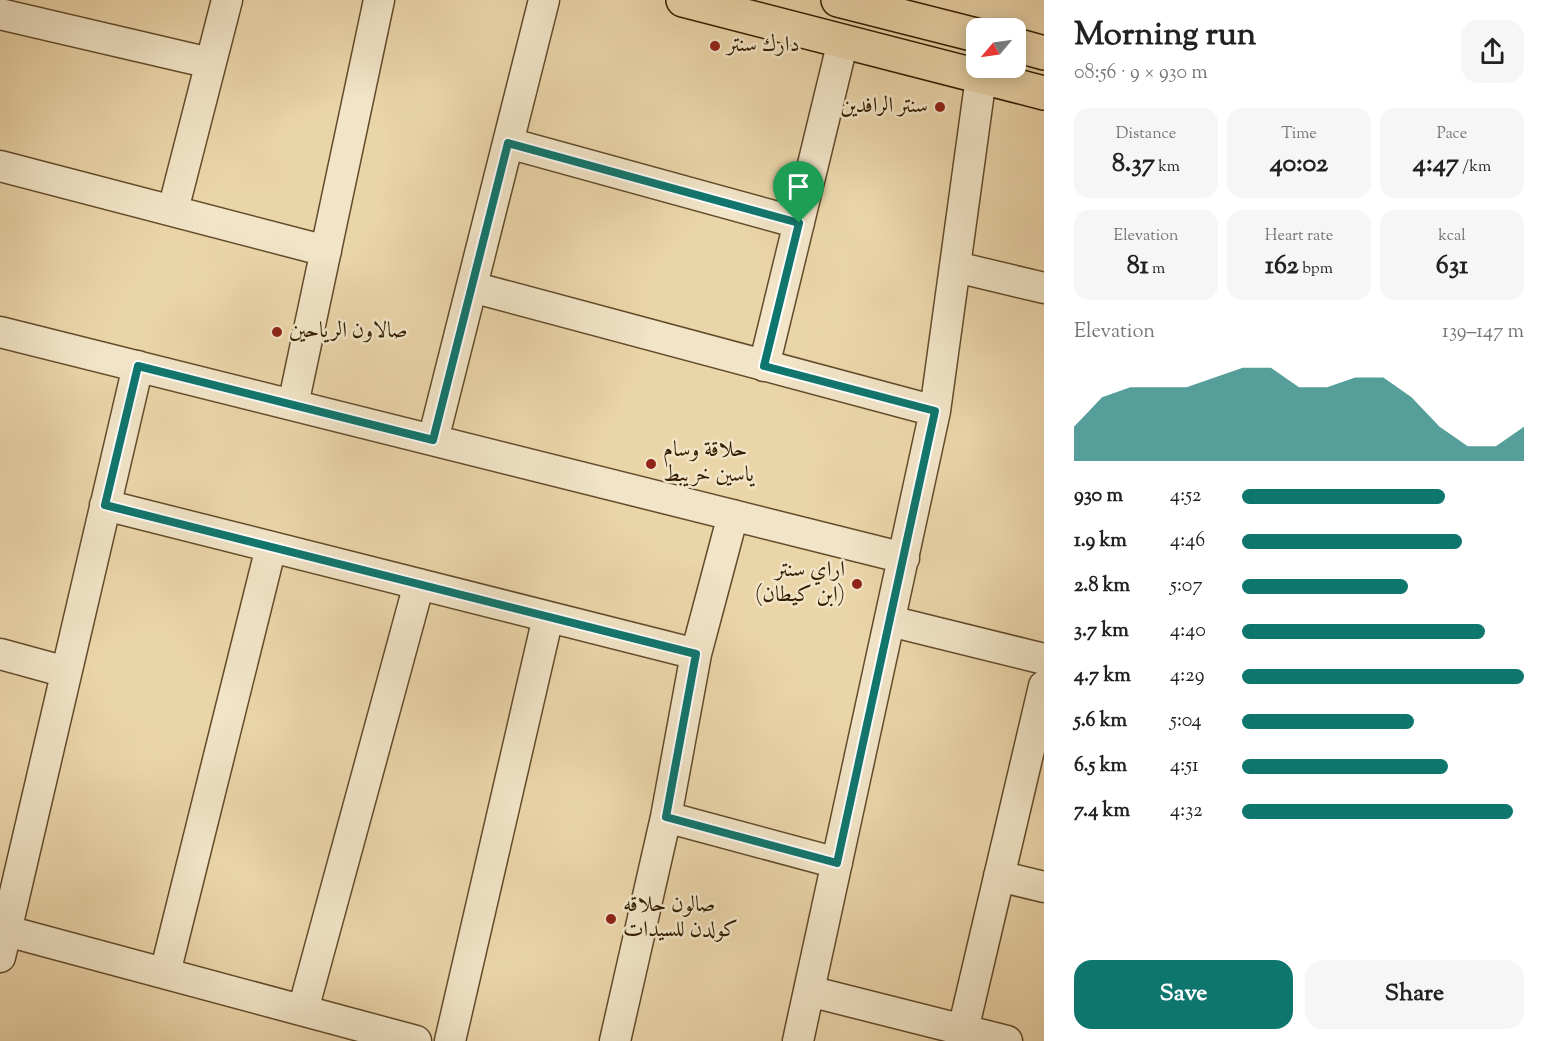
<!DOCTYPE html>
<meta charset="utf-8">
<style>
:root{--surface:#fff;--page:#f6f6f6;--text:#222;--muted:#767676;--accent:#0f766e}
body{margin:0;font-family:"Sorts Mill Goudy",Amiri,serif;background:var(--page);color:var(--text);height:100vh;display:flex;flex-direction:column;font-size:22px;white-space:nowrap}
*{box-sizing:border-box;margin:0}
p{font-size:20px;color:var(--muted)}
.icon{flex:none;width:33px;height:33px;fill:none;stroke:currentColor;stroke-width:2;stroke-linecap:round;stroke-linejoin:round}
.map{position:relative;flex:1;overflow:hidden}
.sheet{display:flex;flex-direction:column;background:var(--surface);width:510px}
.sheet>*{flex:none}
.needle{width:39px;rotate:241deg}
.fabs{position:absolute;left:966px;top:18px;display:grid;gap:12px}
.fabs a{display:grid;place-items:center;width:60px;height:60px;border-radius:12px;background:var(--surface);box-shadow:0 3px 15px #0003;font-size:30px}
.pin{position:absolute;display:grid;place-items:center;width:51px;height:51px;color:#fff;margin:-62px -26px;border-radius:50% 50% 50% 0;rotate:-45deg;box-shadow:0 0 6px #0007}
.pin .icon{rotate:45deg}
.round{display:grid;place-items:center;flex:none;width:63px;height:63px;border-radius:18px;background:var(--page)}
.headline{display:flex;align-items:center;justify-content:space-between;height:102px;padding:0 30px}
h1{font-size:33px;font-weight:700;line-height:45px}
.metrics{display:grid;grid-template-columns:repeat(3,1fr);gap:9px;height:102px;padding:6px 30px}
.metrics div{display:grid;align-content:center;border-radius:15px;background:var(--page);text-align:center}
.metrics b{font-size:26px;font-weight:700}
.metrics small{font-size:16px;font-weight:400}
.metrics p{font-size:16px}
.chart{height:168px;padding:12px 30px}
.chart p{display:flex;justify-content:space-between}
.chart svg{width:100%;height:108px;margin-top:6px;fill:var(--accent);opacity:.7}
.primary-button{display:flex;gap:12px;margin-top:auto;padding:12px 30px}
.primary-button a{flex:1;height:69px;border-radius:18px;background:var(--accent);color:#fff;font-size:24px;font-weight:700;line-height:69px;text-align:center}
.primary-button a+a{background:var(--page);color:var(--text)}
ul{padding:0 30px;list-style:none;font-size:20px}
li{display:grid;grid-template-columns:96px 72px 1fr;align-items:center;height:45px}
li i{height:15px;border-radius:8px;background:var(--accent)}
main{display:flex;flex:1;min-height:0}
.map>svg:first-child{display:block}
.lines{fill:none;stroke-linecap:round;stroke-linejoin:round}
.minor-casing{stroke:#624b2a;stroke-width:33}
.major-casing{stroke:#341d00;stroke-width:36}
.minor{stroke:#f1e4c7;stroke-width:30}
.major{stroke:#ead5a9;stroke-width:33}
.route-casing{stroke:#fff;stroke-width:12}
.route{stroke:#0f766e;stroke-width:8}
.poi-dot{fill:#8f2418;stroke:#f1e4c7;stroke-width:2}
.labels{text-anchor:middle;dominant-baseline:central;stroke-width:5;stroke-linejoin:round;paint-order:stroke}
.poi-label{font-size:22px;fill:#341d00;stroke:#f1e4c7;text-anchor:start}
</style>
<main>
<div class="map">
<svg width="1044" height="1041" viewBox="0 0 1044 1041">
<rect width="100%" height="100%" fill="#ead5a9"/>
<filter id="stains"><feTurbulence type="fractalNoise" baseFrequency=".00333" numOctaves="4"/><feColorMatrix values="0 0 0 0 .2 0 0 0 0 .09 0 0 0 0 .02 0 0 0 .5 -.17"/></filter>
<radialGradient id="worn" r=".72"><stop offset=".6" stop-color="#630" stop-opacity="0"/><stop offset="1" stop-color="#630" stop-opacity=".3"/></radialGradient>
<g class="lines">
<defs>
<path id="minor" d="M0 14 210 63
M508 143 799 223
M0 166 326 251
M173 210 227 0
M956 267 1044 288
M472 287 935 411
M0 332 904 558
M764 366 843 41
M293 405 379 0
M433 440 544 0
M105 505 696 654
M890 621 1044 659
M0 654 66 672
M666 817 837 863
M999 876 1044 887
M7 931 416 1041
M0 957 138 366
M165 973 271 547
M809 991 1007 1041
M303 1010 419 584
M963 1030 1044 686
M450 1041 548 617
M615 1041 666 817 696 654 733 515
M798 1041 935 411 981 77"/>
<path id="major" d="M683 0 1044 93
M838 0 976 35
M1016 45 1044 53"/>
</defs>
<use href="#minor" class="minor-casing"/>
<use href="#major" class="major-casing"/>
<use href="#minor" class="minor"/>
<use href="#major" class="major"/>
</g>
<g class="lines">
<defs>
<path id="route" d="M508 143 799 223 764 366 935 411 837 863 666 817 696 654 105 505 138 366 433 440Z"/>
</defs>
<use href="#route" class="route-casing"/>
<use href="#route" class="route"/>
</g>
<g class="poi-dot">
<circle cx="715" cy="46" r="6"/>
<circle cx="940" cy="107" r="6"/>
<circle cx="277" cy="332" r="6"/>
<circle cx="651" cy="464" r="6"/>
<circle cx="857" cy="584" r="6"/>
<circle cx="611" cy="919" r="6"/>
</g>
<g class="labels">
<g class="poi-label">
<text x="727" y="46">دارك سنتر</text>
<text x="928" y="107" text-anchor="end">سنتر الرافدين</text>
<text x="289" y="332">صالاون الرياحين</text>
<text x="663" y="451">حلاقة وسام<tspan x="663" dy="25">ياسين خريبط</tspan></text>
<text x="845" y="571" text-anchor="end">اراي سنتر<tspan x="845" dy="25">(ابن كيطان)</tspan></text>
<text x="623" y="906">صالون حلاقه<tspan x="623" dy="25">كولدن للسيدات</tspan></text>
</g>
</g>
<rect width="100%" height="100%" filter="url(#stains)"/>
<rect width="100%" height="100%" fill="url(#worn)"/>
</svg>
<div class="fabs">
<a><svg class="needle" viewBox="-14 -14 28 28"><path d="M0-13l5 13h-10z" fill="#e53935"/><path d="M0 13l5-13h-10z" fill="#767676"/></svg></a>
</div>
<div class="pin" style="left:799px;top:223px;background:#1e9e55"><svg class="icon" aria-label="arrive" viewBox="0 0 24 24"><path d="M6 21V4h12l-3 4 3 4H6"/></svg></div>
</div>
<section class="sheet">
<div class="headline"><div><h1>Morning run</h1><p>08:56 · 9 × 930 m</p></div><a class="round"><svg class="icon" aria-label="share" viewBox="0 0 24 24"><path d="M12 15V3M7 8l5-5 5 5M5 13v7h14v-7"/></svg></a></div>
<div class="metrics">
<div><p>Distance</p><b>8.37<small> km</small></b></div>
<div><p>Time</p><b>40:02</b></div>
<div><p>Pace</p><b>4:47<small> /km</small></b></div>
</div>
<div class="metrics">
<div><p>Elevation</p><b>81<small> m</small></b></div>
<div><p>Heart rate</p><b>162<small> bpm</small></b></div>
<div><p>kcal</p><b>631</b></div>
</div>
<div class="chart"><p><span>Elevation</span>139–147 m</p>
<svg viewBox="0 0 160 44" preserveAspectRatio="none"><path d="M0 44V30L10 18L20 14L30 14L40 14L50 10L60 6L70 6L80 14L90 14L100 10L110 10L120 18L130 30L140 38L150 38L160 30V44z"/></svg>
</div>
<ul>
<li><b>930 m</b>4:52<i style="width:72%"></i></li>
<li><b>1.9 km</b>4:46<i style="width:78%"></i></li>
<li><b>2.8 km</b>5:07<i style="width:59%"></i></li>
<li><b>3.7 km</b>4:40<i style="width:86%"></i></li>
<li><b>4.7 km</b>4:29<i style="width:100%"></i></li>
<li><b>5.6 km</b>5:04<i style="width:61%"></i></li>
<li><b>6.5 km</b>4:51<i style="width:73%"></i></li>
<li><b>7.4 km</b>4:32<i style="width:96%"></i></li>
</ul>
<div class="primary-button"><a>Save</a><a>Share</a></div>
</section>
</main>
